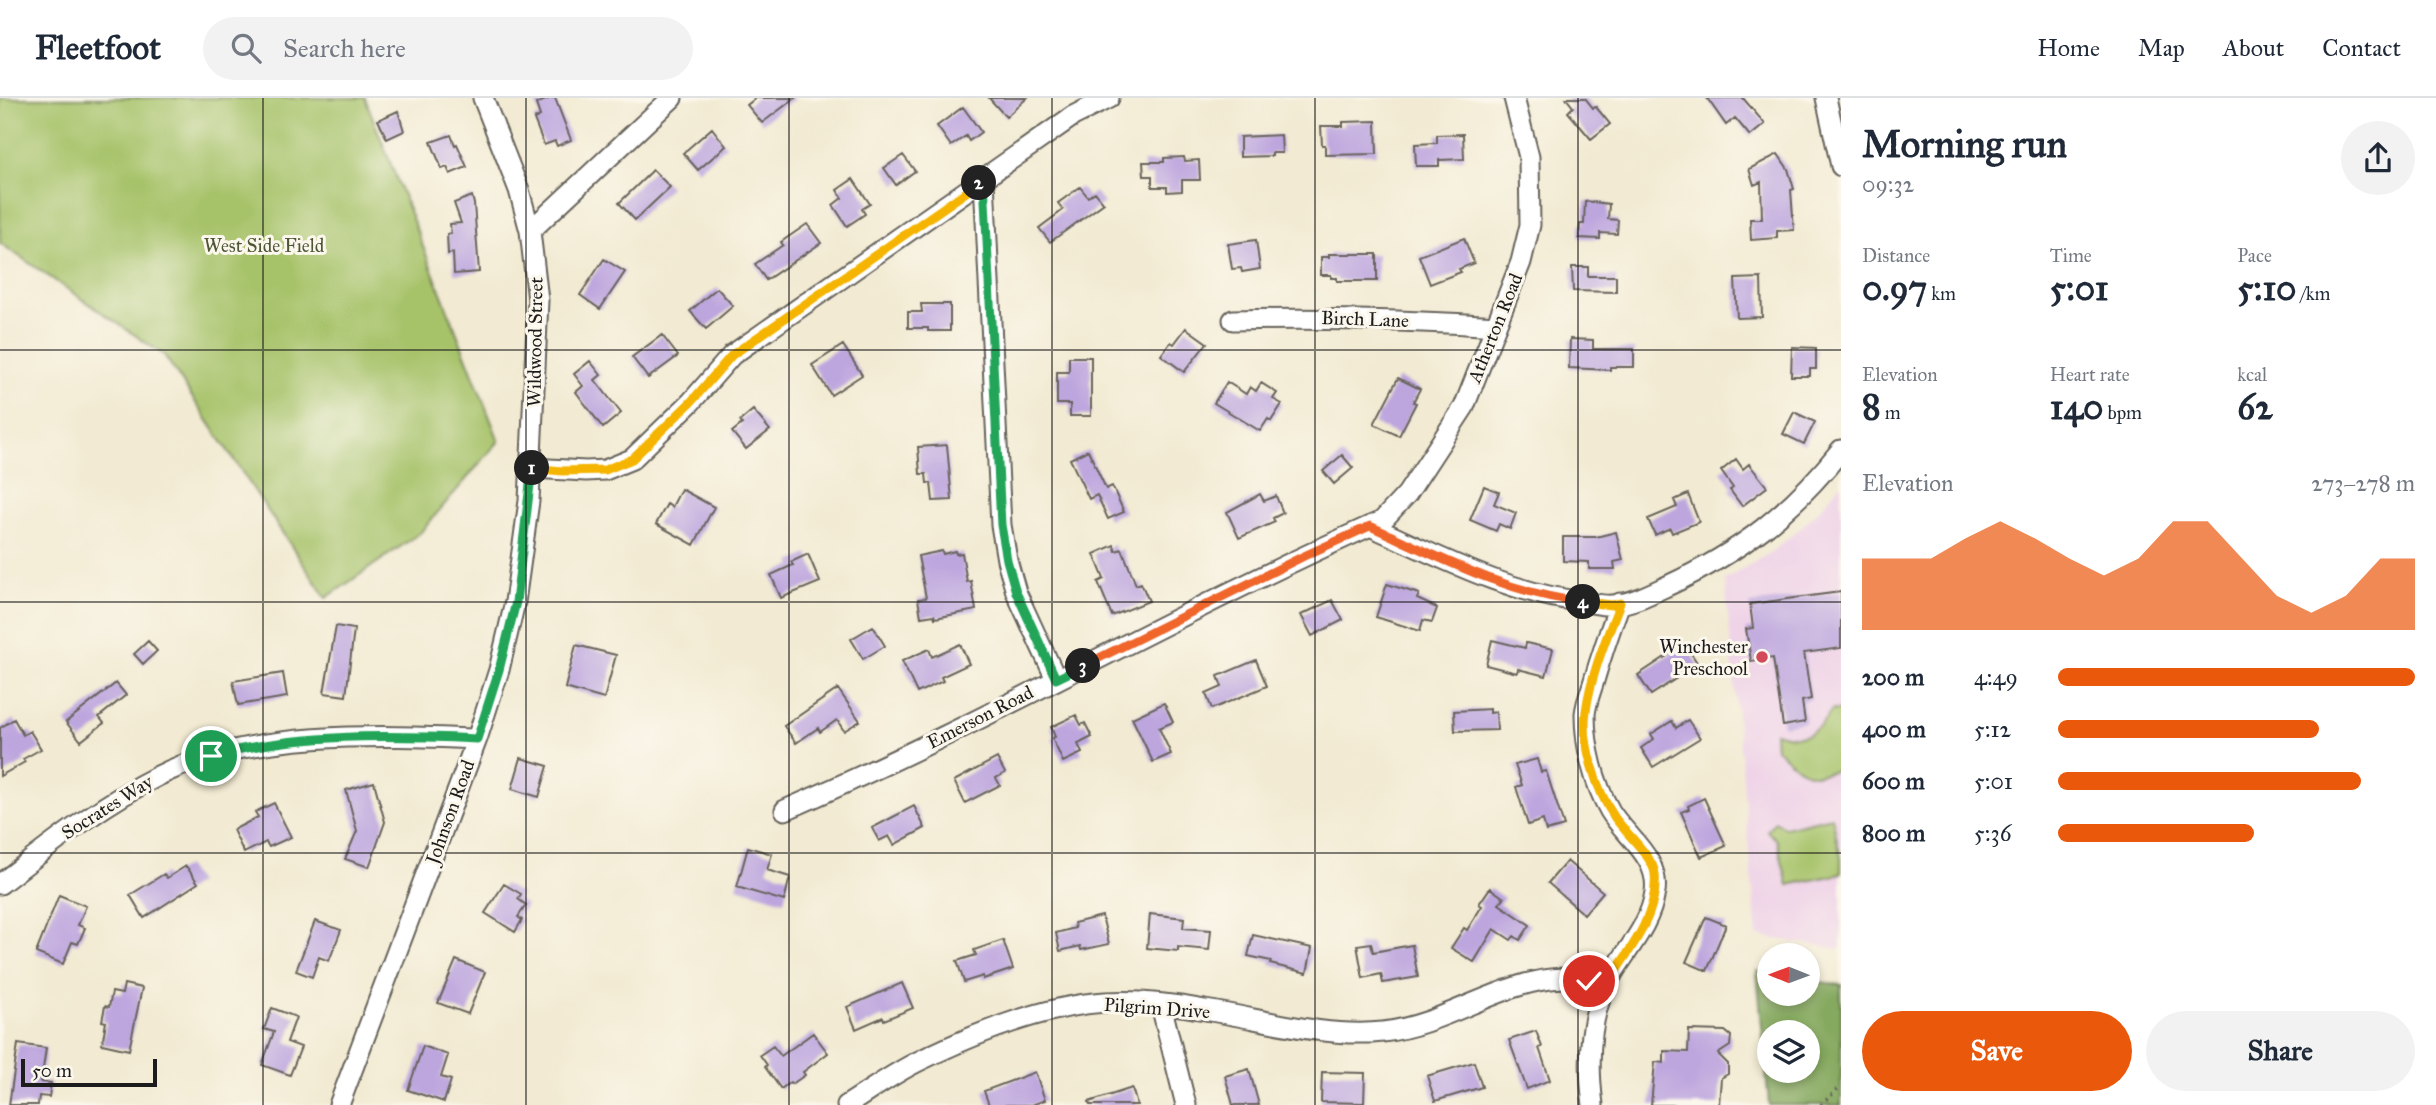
<!DOCTYPE html>
<meta charset="utf-8">
<style>
:root{--surface:#fff;--page:#f2f2f3;--text:#1f2937;--muted:#747a83;--line:#e0e1e3;--accent:#ea580c}
body{margin:0;font-family:"IM FELL Great Primer",serif;background:var(--page);color:var(--text);height:100vh;display:flex;flex-direction:column;font-size:26px;white-space:nowrap}
*{box-sizing:border-box;margin:0}
p{font-size:23px;color:var(--muted)}
.icon{flex:none;width:38px;height:38px;fill:none;stroke:currentColor;stroke-width:2;stroke-linecap:round;stroke-linejoin:round}
.map{position:relative;flex:1;overflow:hidden}
.drawer{display:flex;flex-direction:column;background:var(--surface);width:595px}
.drawer>*{flex:none}
.needle{width:46px;rotate:271deg}
.controls{position:absolute;left:1757px;top:845px;display:grid;gap:14px}
.controls a{display:grid;place-items:center;width:63px;height:63px;border-radius:50%;background:var(--surface);box-shadow:0 4px 10px #0003;font-size:35px}
.scale{position:absolute;left:21px;bottom:18px;width:136px;box-sizing:border-box;padding-left:7px;border:4px solid #1c1c1c;border-top:0;font-size:19px;line-height:24px;white-space:nowrap;color:#1c1c1c;-webkit-text-stroke:5px #fbf7ec;paint-order:stroke}
.pin{position:absolute;display:grid;place-items:center;width:60px;height:60px;color:#fff;margin:-30px;border:4px solid #fff;border-radius:50%;box-shadow:0 2px 7px #0007}
.km{position:absolute;width:35px;height:35px;margin:-18px;border-radius:50%;background:#222;color:#fff;font-size:19px;line-height:35px;text-align:center}
.round{display:grid;place-items:center;flex:none;width:74px;height:74px;border-radius:37px;background:var(--page)}
.summary{display:flex;align-items:center;justify-content:space-between;height:119px;padding:0 21px}
h1{font-size:38px;font-weight:700;line-height:52px}
.figures{display:grid;grid-template-columns:repeat(3,1fr);gap:10px;height:119px;padding:7px 21px}
.figures div{display:grid;align-content:center}
.figures b{font-size:35px;font-weight:700}
.figures small{font-size:19px;font-weight:400}
.figures p{font-size:19px}
.chart{height:196px;padding:14px 21px}
.chart p{display:flex;justify-content:space-between}
.chart svg{width:100%;height:126px;margin-top:7px;fill:var(--accent);opacity:.7}
.primary-button{display:flex;gap:14px;margin-top:auto;padding:14px 21px}
.primary-button a{flex:1;height:80px;border-radius:42px;background:var(--accent);color:#fff;font-size:28px;font-weight:700;line-height:80px;text-align:center}
.primary-button a+a{background:var(--page);color:var(--text)}
ul{padding:0 21px;list-style:none;font-size:23px}
li{display:grid;grid-template-columns:112px 84px 1fr;align-items:center;height:52px}
li i{height:18px;border-radius:9px;background:var(--accent)}
header{display:flex;align-items:center;gap:42px;box-sizing:border-box;height:98px;padding:0 35px;background:var(--surface);border-bottom:2px solid var(--line)}
header strong{font-size:33px}
nav{display:flex;gap:38px;margin-inline-start:auto;font-size:24px}
.search{width:490px;height:63px;background:var(--page);display:flex;align-items:center;gap:18px;box-sizing:border-box;padding:0 24px;border-radius:38px;color:var(--muted);font-size:26px}
main{display:flex;flex:1;min-height:0}
.map>svg:first-child{display:block}
.built{fill:#eed0e7}
.green{fill:#a7c36a;stroke:#627043;stroke-width:2}
.forest{fill:#85a95e;stroke:#50623d;stroke-width:2;fill-rule:evenodd}
.building{fill:#bda6de}
.lines{fill:none;stroke-linecap:round;stroke-linejoin:round}
.minor-casing{stroke:#67645c;stroke-width:23}
.path{stroke:#67645c;stroke-width:3.5;stroke-dasharray:2 5;stroke-linecap:butt}
.minor{stroke:#fff;stroke-width:19}
.split-1-casing{stroke:#fff;stroke-width:14}
.split-2-casing{stroke:#fff;stroke-width:14}
.split-3-casing{stroke:#fff;stroke-width:14}
.split-4-casing{stroke:#fff;stroke-width:14}
.split-5-casing{stroke:#fff;stroke-width:14}
.split-1{stroke:#22a559;stroke-width:9}
.split-2{stroke:#f5b400;stroke-width:9}
.split-3{stroke:#22a559;stroke-width:9}
.split-4{stroke:#f0652b;stroke-width:9}
.split-5{stroke:#f5b400;stroke-width:9}
.grid{fill:none;stroke:#1c1c1c;stroke-width:2;stroke-opacity:0.55}
.poi-dot{fill:#d1495b;stroke:#fbf7ec;stroke-width:2.5}
.labels{text-anchor:middle;dominant-baseline:central;stroke-width:6;stroke-linejoin:round;paint-order:stroke}
.park-label{font-size:19px;fill:#4d5637;stroke:#fbf7ec}
.street-label{font-size:19px;fill:#1c1c1c;stroke:#fbf7ec}
.poi-label{font-size:19px;fill:#1c1c1c;stroke:#fbf7ec;text-anchor:end}
</style>
<header>
<strong>Fleetfoot</strong>
<div class="search"><svg class="icon" aria-label="search" viewBox="0 0 24 24"><circle cx="10" cy="10" r="6"/><path d="M15 15l6 6"/></svg>Search here</div>
<nav><a>Home</a><a>Map</a><a>About</a><a>Contact</a></nav>
</header>
<main>
<div class="map">
<svg width="1841" height="1007" viewBox="0 0 1841 1007">
<rect width="100%" height="100%" fill="#fbf7ec"/>
<filter id="ink" filterUnits="userSpaceOnUse"><feTurbulence type="fractalNoise" baseFrequency=".0143" numOctaves="2"/><feDisplacementMap in="SourceGraphic" scale="14" xChannelSelector="R" yChannelSelector="G"/><feConvolveMatrix kernelMatrix="1 2 1 2 8 2 1 2 1" color-interpolation-filters="sRGB"/></filter>
<filter id="wash" filterUnits="userSpaceOnUse"><feTurbulence type="fractalNoise" baseFrequency=".00686" numOctaves="4" result="noise"/><feDisplacementMap in="SourceGraphic" scale="28" xChannelSelector="R" yChannelSelector="G"/><feGaussianBlur stdDeviation="1.57" result="paint"/><feColorMatrix in="noise" values="0 0 0 0 0 0 0 0 0 0 0 0 0 0 0 0 0 1.4 0 .05"/><feComposite in="paint" operator="in"/></filter>
<g filter="url(#wash)">
<rect width="100%" height="100%" fill="#f2ead2"/>
<path class="built" d="M1841 385V851L1757 838 1725 482 1770 455 1795 435 1818 413Z"/>
<path class="green" d="M0 0H365L499 343 420 435 326 500 164 257 0 145Z
M1832 612 1841 613V670C1806 684 1802 673 1776 651L1775 634C1803 644 1817 636 1832 612Z
M1832 719 1841 760V776L1788 787 1777 742 1767 733 1775 723 1785 730Z"/>
<path class="forest" d="M1757 873 1769 875V896H1808V882L1841 887V1007H1769ZM1769 934H1808V973H1769Z"/>
<g id="blocks">
<path class="building" d="M550 0H555L571 42 557 48 555 43 544 47 534 21 540 18 536 6Z
M756 0H795L762 25 747 7Z
M989 0H1027L1006 19Z
M1566 0H1585L1593 10 1596 9 1610 26 1591 41 1568 14 1573 9Z
M1707 0H1743L1765 26 1750 38 1735 20 1726 27Z
M963 9 981 34 969 43 966 38 951 48 937 28Z
M398 13 404 33 387 41 378 22Z
M1376 23 1377 56 1325 57V47H1322L1321 28H1343V24Z
M712 30 726 48 698 72 683 55Z
M1463 36 1464 61 1439 62V68H1416L1415 46 1437 45V37Z
M451 37 455 47 457 46 467 69 450 76 447 69 442 71 431 44Z
M1281 37 1282 55H1272V58L1240 59V39Z
M1778 56 1788 71 1794 91 1791 92 1794 132 1777 133V140L1751 142 1750 121H1762L1761 84 1754 87 1749 71Z
M903 57 915 73 896 87 884 70Z
M1184 59 1185 63 1199 62 1200 82H1182V93L1167 94V89H1152V78H1144L1143 64H1164V60Z
M653 72 670 89 635 122 619 105Z
M853 81 870 106 862 111 865 116 847 128 833 107 842 100 837 92Z
M1080 89 1088 99 1095 94 1104 105 1050 144 1039 130 1063 112 1058 105Z
M472 98 474 106 479 174 454 176 453 155 448 156 447 136 451 135 450 126 461 125 454 105Z
M1585 103 1609 106 1608 121 1618 122 1617 136 1600 135V141L1579 140 1580 126H1584Z
M807 126 821 145 766 182 755 166 783 147 781 144Z
M1464 140 1474 165 1459 171 1461 174 1430 186 1419 158Z
M1256 142 1260 171 1242 174 1241 170 1232 171 1228 146Z
M1329 156H1377V183H1337V180H1331V177H1321V159H1329Z
M604 161 625 174 600 211 580 197Z
M1572 169H1588V178H1616V194L1573 193Z
M1761 180 1762 219 1737 220 1735 181Z
M717 190 733 208 706 231 690 213Z
M921 206H950V233H928V230H908V214H922Z
M1186 230 1207 245 1184 274 1161 257 1171 244 1174 246Z
M662 237 678 258 648 280 632 259Z
M1570 241 1593 242V251H1634V269H1610V272L1569 270Z
M843 247 862 277 831 297 812 267Z
M1792 249 1816 250V271H1810V278H1791Z
M1069 259H1091V318H1070V306H1057V274H1069Z
M590 263 601 277 595 282 621 315 603 330 576 294 583 288 574 276Z
M1398 280 1420 291 1413 304 1416 305 1399 338 1374 326Z
M1227 284 1246 296 1250 289 1256 293 1261 285 1277 295 1273 301 1282 306 1271 323 1268 321 1260 333 1214 305Z
M753 312 770 332 746 351 732 334 742 326 740 323Z
M1794 314 1815 324 1804 346 1783 336Z
M947 347 952 402 933 403 931 385H927L926 376H920L918 349Z
M1088 352 1106 391 1112 388 1124 414 1108 421 1097 397 1089 401 1070 361Z
M1342 357 1353 370 1334 386 1323 373Z
M1736 361 1743 371 1749 366 1767 389 1742 408 1730 392 1733 390 1721 373Z
M1484 388 1499 394 1494 406 1516 415 1510 431 1499 426 1496 433 1470 422Z
M681 391 714 409 694 447 656 426 667 406 672 409Z
M1260 396 1264 403 1276 398 1283 415 1273 420 1275 424 1239 440 1227 414Z
M1688 396 1699 424 1672 435 1670 430 1655 437 1648 421 1677 409 1674 402Z
M1616 434 1623 462 1614 464 1615 471H1589V464L1563 463V439H1596Z
M1114 447 1116 453 1122 451 1136 487 1141 485 1149 503 1112 518 1098 484 1104 481 1094 456Z
M942 453 943 456 955 453 956 456 962 455 967 484 971 483 976 512 935 520 934 517 921 519 918 501 926 500 918 458Z
M808 456 820 484 781 500 771 477 793 467 791 464Z
M1387 486 1419 496 1417 501 1437 510 1432 524 1423 522 1420 533 1376 519Z
M1841 494V550L1804 555 1811 601 1802 603 1805 624 1783 628 1773 560 1751 563 1746 531 1753 530 1750 506Z
M1332 502 1343 522 1312 538 1301 517Z
M336 528 354 531 346 598 324 595Z
M873 528 885 548 863 561 851 541Z
M1492 542 1525 550 1526 545 1553 551 1546 578 1518 571 1517 575 1486 567Z
M148 543 157 553 143 566 134 556Z
M960 546 969 566 941 579 943 583 917 595 902 563 929 551 932 559Z
M1685 546 1698 566 1651 597 1638 577Z
M576 547 616 557 604 601 565 590Z
M1256 562 1267 588 1212 611 1206 596 1222 589 1218 578Z
M283 575 287 599 238 607 233 583Z
M116 585 126 597 99 619 104 625 81 643 66 624Z
M838 591 860 623 844 633 837 622 820 634 818 630 796 645 784 628Z
M1164 605 1173 624 1159 630 1171 656 1153 664 1132 620Z
M1490 611V615L1496 614 1497 632 1455 633 1454 613Z
M1076 617 1081 627 1085 625 1092 639 1078 646 1082 655 1063 664 1052 640 1055 639 1051 629Z
M14 621 23 637 30 633 41 651 23 661 25 664 0 678V630Z
M1688 622 1700 640 1653 669 1641 650 1654 641 1651 636 1672 623 1676 630Z
M521 660 548 668 539 699 512 691Z
M997 660 1005 675 996 680 1000 687 965 705 954 683Z
M1537 661 1541 674 1546 673 1564 728 1546 733 1543 722 1528 727 1516 689 1522 687 1515 667Z
M374 684 385 724 369 769 345 761 357 733 346 692Z
M1704 700 1726 748 1701 759 1681 714 1689 711 1688 708Z
M274 705 291 739 269 749 266 744 244 755 233 732 258 719 255 714Z
M914 708 925 730 894 747 889 738 879 743 872 730Z
M748 749 772 756 767 772 790 779 784 803 737 789Z
M1567 763 1603 794 1584 816 1548 785Z
M186 768 198 785 144 820 130 797 164 776 167 780Z
M504 786 521 796 518 801 526 807 518 819 522 822 515 834 485 815Z
M1490 790 1504 800 1499 806 1530 827 1520 842 1514 838 1511 842 1494 831 1474 864 1451 850 1464 830 1467 832 1482 808 1479 806Z
M59 797 86 808 78 827 85 830 78 846 72 844 63 866 36 855Z
M1150 816 1184 820 1183 830 1211 832 1209 852 1178 849V853L1147 850Z
M1102 818 1109 846 1081 852 1080 848 1060 853 1056 835 1075 830 1074 825Z
M1706 819 1726 827 1707 873 1686 864Z
M315 823 341 832 329 863 319 859 312 879 296 873Z
M1253 837 1312 850 1307 875 1270 866 1271 863 1248 858Z
M1003 842 1013 871 983 881V878L964 884 957 863 976 857 974 852Z
M1371 845 1373 854 1412 847 1418 879 1383 885 1381 876 1363 880 1357 847Z
M456 862 485 874 468 916 438 905Z
M902 885 913 910 884 922 883 919 856 931 847 909Z
M124 886 142 890 129 952 102 946 106 924 102 923 105 908 109 909 112 894 122 896Z
M272 910 296 919 287 944 301 949 290 977 262 967 274 934 264 931Z
M1689 932 1725 933 1731 938 1730 948 1718 956 1728 966V976L1721 980 1719 1007H1651L1655 964 1664 965V953L1688 954Z
M1536 933 1542 949 1539 950 1550 982 1527 991 1509 942Z
M813 935 828 955 803 974 805 977 792 986 790 984 781 991 765 969 767 967 760 957 773 948 781 958Z
M18 946 46 950 41 984 51 985 49 999 39 998 38 1007H9Z
M423 948 448 957 441 979 451 982 444 1004 408 992Z
M1474 964 1482 989 1435 1003 1427 978Z
M1249 971 1259 1007H1233L1225 978Z
M1035 974 1045 1002 1032 1007H989L984 993Z
M1322 974 1365 975 1364 1005 1321 1004Z
M1132 990 1137 1007H1090L1089 1004Z"/>
</g>
</g>
<g filter="url(#ink)">
<use href="#blocks" fill-opacity="0" stroke="#67645c" stroke-width="2"/>
<g class="lines">
<defs>
<path id="minor" d="M1826 0 1841 68
M984 82 1001 427 1007 462 1016 494 1056 581
M530 133 672 0
M1233 222C1321 220 1409 222 1496 228
M531 370 586 373 605 372 632 361 691 304 732 257 1073 18 1109 0
M1370 428 1382 423 1407 396 1464 309 1521 164 1530 127 1529 59 1514 0
M785 712C984 626 1172 517 1370 428 1440 459 1509 496 1585 504 1594 505 1603 508 1612 507 1630 506 1650 496 1667 488 1739 455 1792 414 1841 352
M0 786C51 747 100 707 158 678 248 632 379 637 477 641
M1161 907 1186 1007
M339 1007 477 641 499 572 515 504 529 403 538 202 530 133 519 92 483 0
M847 1007C871 992 894 975 919 963 974 936 1044 908 1105 904 1137 902 1173 906 1205 912 1263 921 1324 940 1383 934 1446 927 1503 881 1564 880 1578 880 1593 884 1606 887
M1593 1007C1588 968 1588 924 1606 887 1622 856 1650 830 1655 794 1660 760 1626 739 1610 713 1594 685 1585 649 1585 616 1586 606 1590 595 1593 586 1601 558 1610 532 1620 505"/>
</defs>
<use href="#minor" class="minor-casing"/>
<path class="path" d="M1821 1007 1841 988"/>
<use href="#minor" class="minor"/>
</g>
</g>
<g class="lines" filter="url(#ink)">
<defs>
<path id="split-1" d="M211 658C298 635 388 637 477 641L499 572 516 504 532 370"/>
<path id="split-2" d="M532 370 562 373 605 372 632 361 691 304 732 257 979 85"/>
<path id="split-3" d="M979 85 984 82 1001 427 1007 462 1016 494 1056 581 1083 568"/>
<path id="split-4" d="M1083 568 1304 458 1370 428C1439 459 1508 496 1583 504"/>
<path id="split-5" d="M1583 504 1612 507 1620 505C1607 539 1591 576 1586 613 1581 645 1597 694 1615 720 1625 734 1654 760 1655 776 1659 817 1627 856 1606 887L1589 883"/>
</defs>
<use href="#split-1" class="split-1-casing"/>
<use href="#split-2" class="split-2-casing"/>
<use href="#split-3" class="split-3-casing"/>
<use href="#split-4" class="split-4-casing"/>
<use href="#split-5" class="split-5-casing"/>
<use href="#split-1" class="split-1"/>
<use href="#split-2" class="split-2"/>
<use href="#split-3" class="split-3"/>
<use href="#split-4" class="split-4"/>
<use href="#split-5" class="split-5"/>
</g>
<path class="grid" d="M263 0V1007M526 0V1007M789 0V1007M1052 0V1007M1315 0V1007M1578 0V1007M0 252H1841M0 504H1841M0 755H1841"/>
<circle class="poi-dot" cx="1762" cy="559" r="7"/>
<g class="labels">
<g class="park-label">
<text x="264" y="147">West Side Field</text>
</g>
<g class="street-label">
<text transform="translate(1365 221) rotate(2)">Birch Lane</text>
<text transform="translate(1495 230) rotate(-68)">Atherton Road</text>
<text transform="translate(535 244) rotate(-89)">Wildwood Street</text>
<text transform="translate(980 619) rotate(-27)">Emerson Road</text>
<text transform="translate(107 709) rotate(-32)">Socrates Way</text>
<text transform="translate(450 714) rotate(-70)">Johnson Road</text>
<text transform="translate(1157 910) rotate(4)">Pilgrim Drive</text>
</g>
<g class="poi-label">
<text x="1748" y="548">Winchester<tspan x="1748" dy="22">Preschool</tspan></text>
</g>
</g>
</svg>
<div class="controls">
<a><svg class="needle" viewBox="-14 -14 28 28"><path d="M0-13l5 13h-10z" fill="#e53935"/><path d="M0 13l5-13h-10z" fill="#747a83"/></svg></a>
<a><svg class="icon" aria-label="layers" viewBox="0 0 24 24"><path d="M12 4l9 5-9 5-9-5zM3 14l9 5 9-5"/></svg></a>
</div>
<div class="scale">50 m</div>
<div class="pin" style="left:211px;top:658px;background:#1e9e55"><svg class="icon" aria-label="arrive" viewBox="0 0 24 24"><path d="M6 21V4h12l-3 4 3 4H6"/></svg></div>
<div class="pin" style="left:1589px;top:883px;background:#d93025"><svg class="icon" aria-label="check" viewBox="0 0 24 24"><path d="M5 12l5 5 9-10"/></svg></div>
<b class="km" style="left:532px;top:370px">1</b>
<b class="km" style="left:979px;top:85px">2</b>
<b class="km" style="left:1083px;top:568px">3</b>
<b class="km" style="left:1583px;top:504px">4</b>
</div>
<section class="drawer">
<div class="summary"><div><h1>Morning run</h1><p>09:32</p></div><a class="round"><svg class="icon" aria-label="share" viewBox="0 0 24 24"><path d="M12 15V3M7 8l5-5 5 5M5 13v7h14v-7"/></svg></a></div>
<div class="figures">
<div><p>Distance</p><b>0.97<small> km</small></b></div>
<div><p>Time</p><b>5:01</b></div>
<div><p>Pace</p><b>5:10<small> /km</small></b></div>
</div>
<div class="figures">
<div><p>Elevation</p><b>8<small> m</small></b></div>
<div><p>Heart rate</p><b>140<small> bpm</small></b></div>
<div><p>kcal</p><b>62</b></div>
</div>
<div class="chart"><p><span>Elevation</span>273–278 m</p>
<svg viewBox="0 0 160 44" preserveAspectRatio="none"><path d="M0 44V19L10 19L20 19L30 12L40 6L50 12L60 19L70 25L80 19L90 6L100 6L110 19L120 32L130 38L140 32L150 19L160 19V44z"/></svg>
</div>
<ul>
<li><b>200 m</b>4:49<i style="width:100%"></i></li>
<li><b>400 m</b>5:12<i style="width:73%"></i></li>
<li><b>600 m</b>5:01<i style="width:85%"></i></li>
<li><b>800 m</b>5:36<i style="width:55%"></i></li>
</ul>
<div class="primary-button"><a>Save</a><a>Share</a></div>
</section>
</main>
